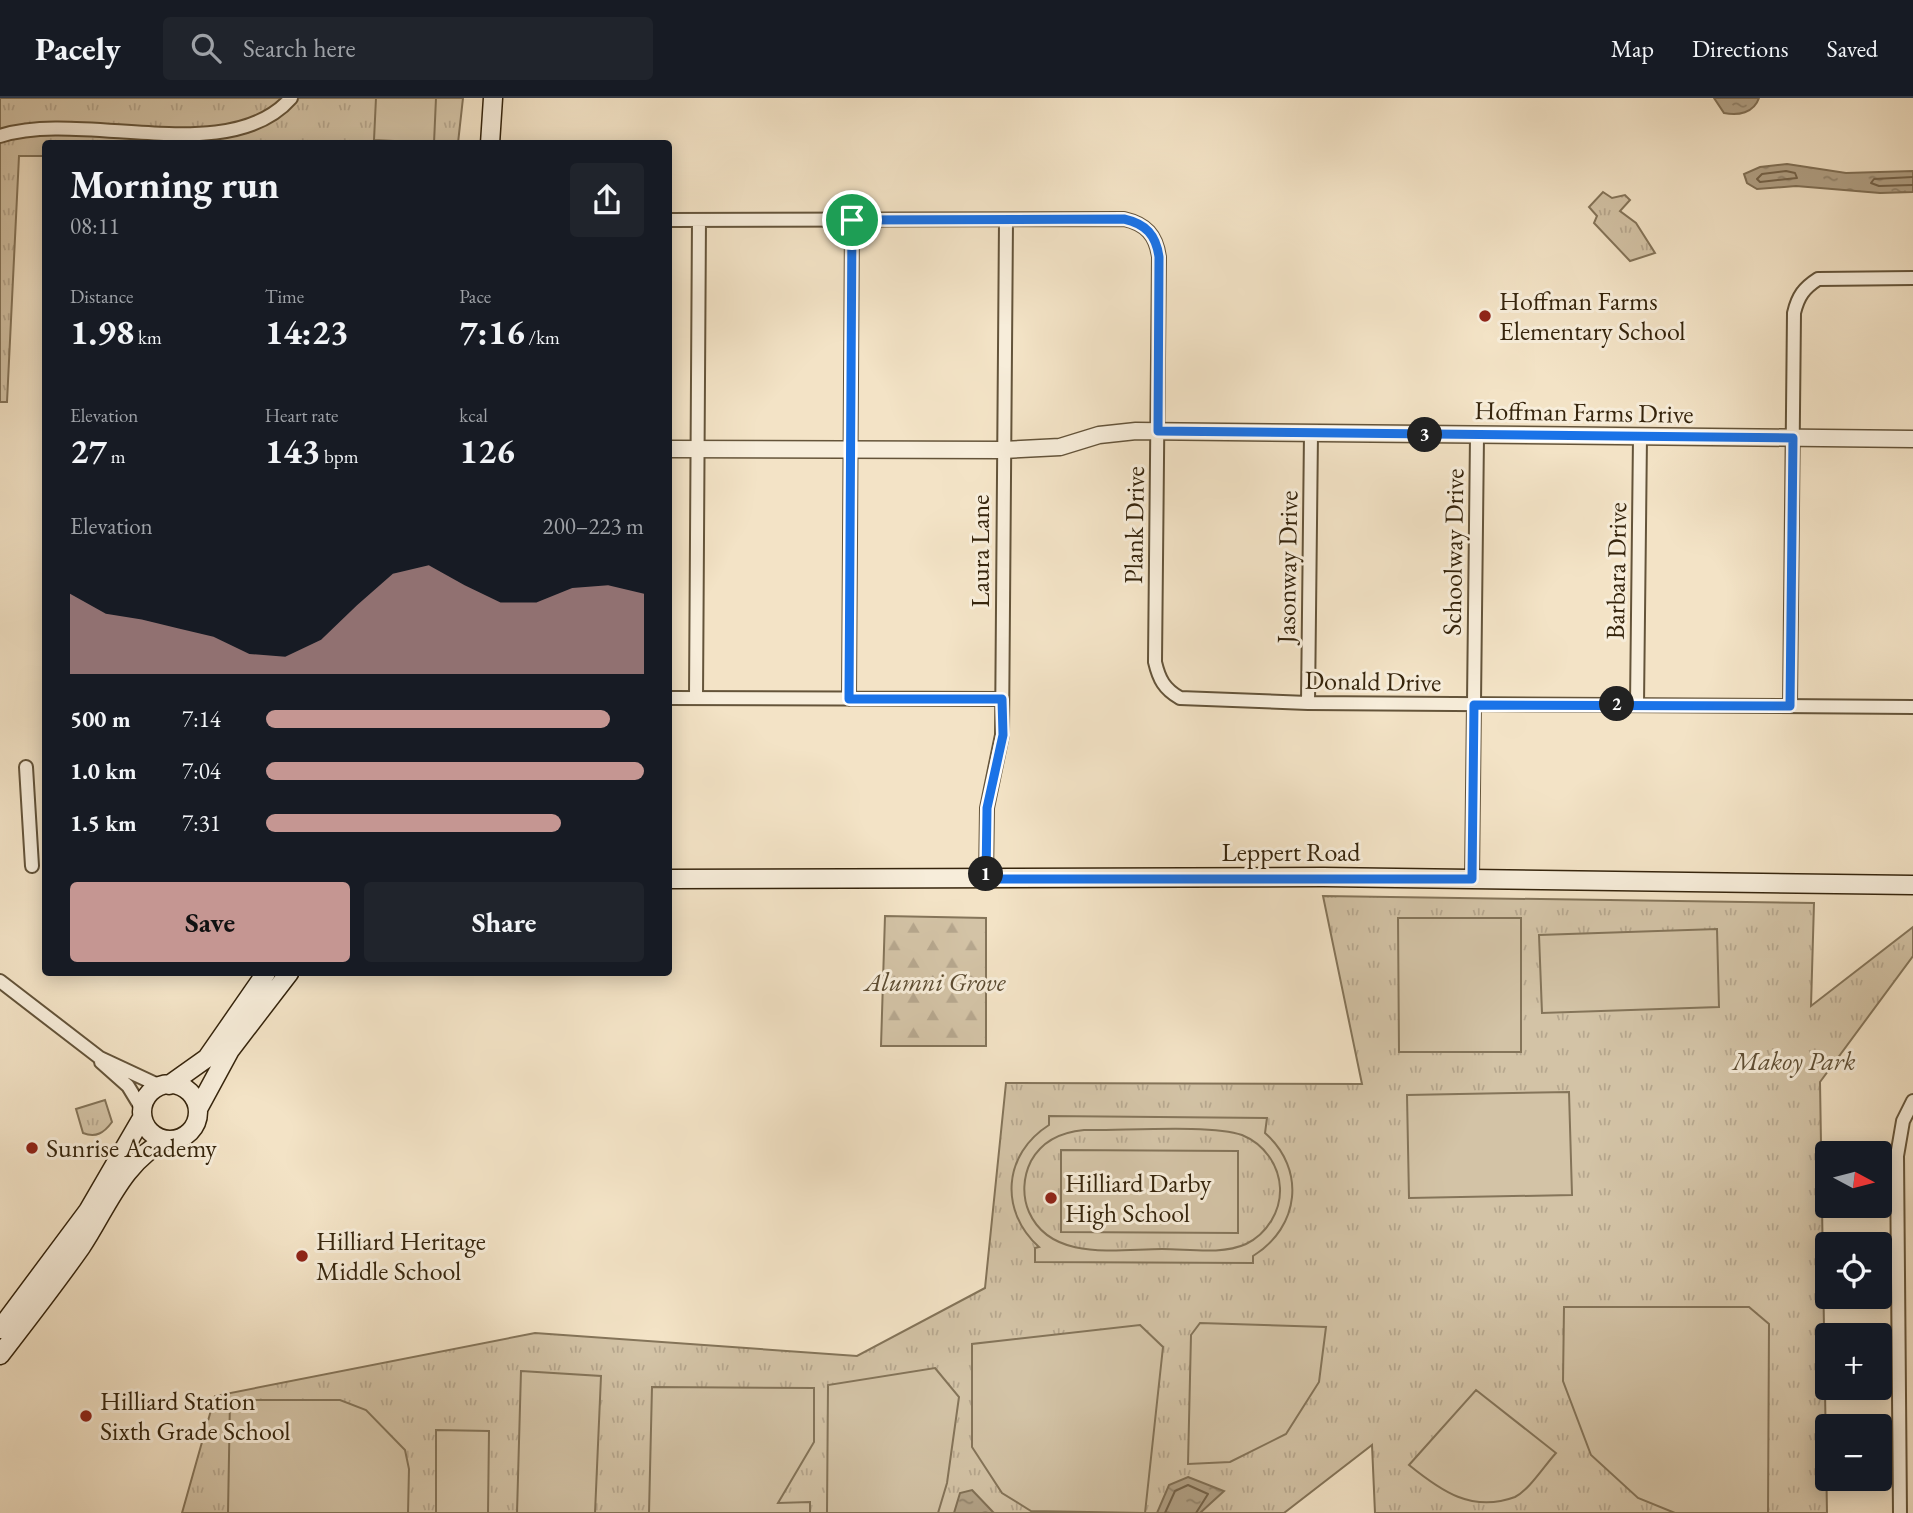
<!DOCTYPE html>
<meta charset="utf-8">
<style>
:root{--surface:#171b24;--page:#20242c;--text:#f1f3f6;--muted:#9ea1a6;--line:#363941;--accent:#c59692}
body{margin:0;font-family:"EB Garamond",serif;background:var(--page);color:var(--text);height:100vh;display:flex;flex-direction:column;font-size:26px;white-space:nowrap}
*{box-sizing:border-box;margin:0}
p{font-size:23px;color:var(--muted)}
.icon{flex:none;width:38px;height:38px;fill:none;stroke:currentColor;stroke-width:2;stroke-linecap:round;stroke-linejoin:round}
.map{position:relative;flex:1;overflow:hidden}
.drawer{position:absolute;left:42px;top:42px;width:630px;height:836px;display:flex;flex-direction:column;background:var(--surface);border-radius:7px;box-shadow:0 4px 18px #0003}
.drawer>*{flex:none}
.needle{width:46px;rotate:97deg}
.controls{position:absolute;left:1815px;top:1043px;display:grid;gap:14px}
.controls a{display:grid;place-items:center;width:77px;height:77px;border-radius:7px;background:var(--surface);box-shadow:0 4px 18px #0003;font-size:35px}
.pin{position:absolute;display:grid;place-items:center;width:60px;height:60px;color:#fff;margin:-30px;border:4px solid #fff;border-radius:50%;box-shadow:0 2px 7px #0007}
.km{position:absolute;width:35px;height:35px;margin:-18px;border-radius:50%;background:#222;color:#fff;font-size:19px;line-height:35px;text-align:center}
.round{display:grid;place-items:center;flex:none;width:74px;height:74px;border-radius:7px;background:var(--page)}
.headline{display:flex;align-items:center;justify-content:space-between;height:119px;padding:0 28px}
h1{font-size:38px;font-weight:700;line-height:52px}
.figures{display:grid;grid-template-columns:repeat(3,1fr);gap:10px;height:119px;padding:7px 28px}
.figures div{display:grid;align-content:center}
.figures b{font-size:35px;font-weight:700}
.figures small{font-size:19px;font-weight:400}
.figures p{font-size:19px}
.chart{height:196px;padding:14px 28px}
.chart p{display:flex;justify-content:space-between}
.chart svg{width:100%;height:126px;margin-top:7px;fill:var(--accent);opacity:.7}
.cta{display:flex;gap:14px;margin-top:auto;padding:14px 28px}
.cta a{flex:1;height:80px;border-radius:7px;background:var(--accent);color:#111;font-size:28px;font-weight:700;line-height:80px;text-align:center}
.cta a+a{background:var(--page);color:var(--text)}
ul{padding:0 28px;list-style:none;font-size:23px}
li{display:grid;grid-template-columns:112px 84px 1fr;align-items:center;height:52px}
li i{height:18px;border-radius:9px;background:var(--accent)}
header{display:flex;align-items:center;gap:42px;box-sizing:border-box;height:98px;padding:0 35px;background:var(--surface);border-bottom:2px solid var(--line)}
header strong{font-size:33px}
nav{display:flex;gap:38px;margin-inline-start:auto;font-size:24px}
.search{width:490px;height:63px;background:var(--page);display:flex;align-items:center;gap:18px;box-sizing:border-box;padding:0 24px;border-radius:7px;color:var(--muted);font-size:26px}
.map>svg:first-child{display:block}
.forest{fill:url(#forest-firs);stroke:#847459;stroke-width:2}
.park{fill:url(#park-tufts);stroke:#847459;stroke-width:2}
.garden{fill:#d3c3a6;stroke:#847459;stroke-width:2;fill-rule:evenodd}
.water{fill:url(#water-ripples);stroke:#807056;stroke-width:2}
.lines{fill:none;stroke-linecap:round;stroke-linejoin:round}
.shore{stroke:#74634a;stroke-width:2}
.minor-casing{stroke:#64543a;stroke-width:16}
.tertiary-casing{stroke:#64543a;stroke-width:19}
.secondary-casing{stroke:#35240c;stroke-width:21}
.minor{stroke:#f7edda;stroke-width:12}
.tertiary{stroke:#f7edda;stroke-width:16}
.secondary{stroke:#f7edda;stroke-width:18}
.route-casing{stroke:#fff;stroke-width:14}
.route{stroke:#1a73e8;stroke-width:9}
.poi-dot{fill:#8f2418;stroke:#f7edda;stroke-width:2.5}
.labels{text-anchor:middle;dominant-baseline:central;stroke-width:6;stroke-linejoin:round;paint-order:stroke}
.poi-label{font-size:26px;fill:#35240c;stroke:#f7edda;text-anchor:start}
.street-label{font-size:26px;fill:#35240c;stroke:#f7edda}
.park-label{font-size:26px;font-style:italic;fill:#5c4c32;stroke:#f7edda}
</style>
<header>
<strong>Pacely</strong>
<div class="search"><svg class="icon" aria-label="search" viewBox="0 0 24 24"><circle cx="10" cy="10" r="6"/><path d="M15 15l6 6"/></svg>Search here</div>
<nav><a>Map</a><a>Directions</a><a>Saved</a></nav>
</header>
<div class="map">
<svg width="1913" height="1415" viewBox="0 0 1913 1415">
<defs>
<pattern id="forest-firs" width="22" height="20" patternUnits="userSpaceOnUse" patternTransform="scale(1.75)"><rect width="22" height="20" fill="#d3c3a6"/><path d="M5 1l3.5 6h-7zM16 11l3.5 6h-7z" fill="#b6a78e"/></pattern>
<pattern id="park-tufts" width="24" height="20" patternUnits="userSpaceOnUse" patternTransform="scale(1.75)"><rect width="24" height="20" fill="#d3c3a6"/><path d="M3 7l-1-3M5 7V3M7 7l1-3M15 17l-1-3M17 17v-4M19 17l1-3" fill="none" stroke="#b6a78e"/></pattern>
<pattern id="water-ripples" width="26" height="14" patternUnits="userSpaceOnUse" patternTransform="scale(1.75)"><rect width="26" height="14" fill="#b2a287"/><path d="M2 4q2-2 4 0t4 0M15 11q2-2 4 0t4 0" fill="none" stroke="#92846d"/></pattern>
</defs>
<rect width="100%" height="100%" fill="#f3e3c6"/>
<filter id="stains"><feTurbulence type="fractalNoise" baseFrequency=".00286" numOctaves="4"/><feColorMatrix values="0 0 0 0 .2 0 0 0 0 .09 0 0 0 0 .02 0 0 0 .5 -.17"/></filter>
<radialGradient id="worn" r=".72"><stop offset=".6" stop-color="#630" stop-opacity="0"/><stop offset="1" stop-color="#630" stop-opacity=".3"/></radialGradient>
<path class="forest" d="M885 818 986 820V948H881Z"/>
<path class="park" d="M0 0H463L458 45 46 46 45 58H19L7 304H0Z
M1603 94 1612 100 1625 97 1630 102 1620 113 1636 125 1655 155 1630 163 1594 125 1597 118 1589 109Z
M1323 798 1814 805 1811 908 1913 829V858L1820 984 1827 1415H1375L1372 1347 1284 1415H182L215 1298 535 1235 857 1258 985 1190 1006 985 1362 986Z
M105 1002 112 1024C104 1035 96 1040 83 1035L76 1011Z"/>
<path class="garden" d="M376 0H436L434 45 374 42Z
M1398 820H1521V954H1399Z
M1717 831 1719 909 1542 915 1539 837Z
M1569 994 1572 1097 1409 1100 1407 997Z
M1049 1018 1267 1020 1265 1035C1306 1071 1300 1129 1253 1158V1165L1035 1164V1150L1039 1149C999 1113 1003 1056 1049 1027ZM1084 1032C1120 1033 1212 1026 1242 1037 1264 1046 1279 1067 1280 1090 1281 1113 1267 1136 1246 1146 1222 1157 1188 1151 1162 1151 1118 1151 1051 1164 1029 1114 1022 1098 1023 1079 1031 1063 1042 1043 1062 1034 1084 1032Z
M1061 1052 1238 1053V1135L1061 1134Z
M1564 1209H1749L1769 1226 1768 1415H1675L1638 1400 1591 1357 1563 1283Z
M1200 1225 1326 1229 1319 1284 1286 1336 1230 1364 1188 1366 1191 1237Z
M1140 1227 1163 1249 1145 1415 1031 1413 1002 1395 972 1349V1246Z
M935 1270 959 1299 947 1385 938 1415H827L828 1287Z
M521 1273 601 1278 595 1415H517Z
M652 1289 814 1290V1344L778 1405 810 1404V1415H649Z
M1476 1292 1556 1355C1544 1368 1530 1391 1515 1399 1472 1415 1441 1393 1409 1367Z
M230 1302H340L366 1312 405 1352 409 1371 408 1415H228Z
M436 1332 489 1333 488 1415H436Z"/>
<path class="water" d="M1714 0H1759C1754 15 1738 18 1724 15Z
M1787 66 1846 75 1913 73V94L1880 95 1796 88 1757 91 1747 85 1744 76 1760 69Z
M1188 1379 1224 1393 1200 1415H1157L1169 1387Z
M972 1392 993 1414 994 1415H954L960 1395Z"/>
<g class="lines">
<path class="shore" d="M1786 73 1795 75 1797 80 1760 84 1757 81 1762 76Z
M1913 79 1874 81 1871 85 1879 88 1913 87
M1165 1415 1175 1393 1188 1387 1208 1396 1196 1415"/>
<defs>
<path id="minor" d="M0 38C82 11 229 71 291 0
M668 122 1124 121C1146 126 1156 137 1159 159L1155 564C1159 581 1164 591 1180 600L1308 605 1913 609
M668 600 1002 601
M696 600 699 122
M849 601 852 122
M1308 605 1311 335
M1637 606 1640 339
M1790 608 1794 215C1798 198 1804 190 1818 181L1913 180
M26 669 32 768
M986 781 987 710 1002 637 1006 123
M1472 781 1477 338
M0 883 100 960 160 988
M101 964 128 988 142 1011
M1900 1415 1897 1058 1903 1023 1913 1003"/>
<path id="tertiary" d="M668 351 1003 352 1060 349 1099 337 1136 333 1913 341"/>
<path id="secondary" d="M490 46 493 0
M668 781 1323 779 1913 787
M142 1014a28 28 0 1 1 56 0a28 28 0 1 1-56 0Z
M169 987 207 960 266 875
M198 1011 230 952 289 875
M0 1231 88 1113 142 1020
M0 1257C27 1222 55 1186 81 1149 106 1112 123 1062 167 1042"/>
</defs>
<use href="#minor" class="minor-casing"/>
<use href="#tertiary" class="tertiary-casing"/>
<use href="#secondary" class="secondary-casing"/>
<use href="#minor" class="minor"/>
<use href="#tertiary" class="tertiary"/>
<use href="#secondary" class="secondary"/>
</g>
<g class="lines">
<defs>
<path id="route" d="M1124 121C1146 126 1156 137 1159 159L1158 333 1793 340 1790 608 1474 607 1472 781H986L987 710 1003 637 1002 601H849L852 122Z"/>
</defs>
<use href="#route" class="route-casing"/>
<use href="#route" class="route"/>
</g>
<g class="poi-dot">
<circle cx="1485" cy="218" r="7"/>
<circle cx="32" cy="1050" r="7"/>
<circle cx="1051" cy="1100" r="7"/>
<circle cx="302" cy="1158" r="7"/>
<circle cx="86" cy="1318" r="7"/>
</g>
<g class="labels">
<g class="poi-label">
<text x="1499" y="203">Hoffman Farms<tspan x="1499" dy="30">Elementary School</tspan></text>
<text x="46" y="1050">Sunrise Academy</text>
<text x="1065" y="1085">Hilliard Darby<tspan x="1065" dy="30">High School</tspan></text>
<text x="316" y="1143">Hilliard Heritage<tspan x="316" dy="30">Middle School</tspan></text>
<text x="100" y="1303">Hilliard Station<tspan x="100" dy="30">Sixth Grade School</tspan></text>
</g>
<g class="street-label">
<text transform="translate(1584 314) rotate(1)">Hoffman Farms Drive</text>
<text transform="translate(1134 427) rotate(-89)">Plank Drive</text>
<text transform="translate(980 453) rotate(-90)">Laura Lane</text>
<text transform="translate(1453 454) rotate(-89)">Schoolway Drive</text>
<text transform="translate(1287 469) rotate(-89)">Jasonway Drive</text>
<text transform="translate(1616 473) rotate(-89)">Barbara Drive</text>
<text transform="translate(1373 583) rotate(1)">Donald Drive</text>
<text x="1291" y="754">Leppert Road</text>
</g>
<g class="park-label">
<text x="935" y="884">Alumni Grove</text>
<text x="1794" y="963">Makoy Park</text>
</g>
</g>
<rect width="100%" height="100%" filter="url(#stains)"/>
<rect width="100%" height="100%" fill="url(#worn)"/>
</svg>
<div class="controls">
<a><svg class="needle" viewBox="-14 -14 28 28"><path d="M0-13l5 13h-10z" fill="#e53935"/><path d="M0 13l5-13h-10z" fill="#9ea1a6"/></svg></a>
<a><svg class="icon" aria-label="locate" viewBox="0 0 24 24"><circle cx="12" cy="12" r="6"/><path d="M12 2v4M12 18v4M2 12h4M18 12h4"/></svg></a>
<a>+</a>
<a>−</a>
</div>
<div class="pin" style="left:852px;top:122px;background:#1e9e55"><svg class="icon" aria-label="arrive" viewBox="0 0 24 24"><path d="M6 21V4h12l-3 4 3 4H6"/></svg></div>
<b class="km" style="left:986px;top:776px">1</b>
<b class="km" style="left:1617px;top:606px">2</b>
<b class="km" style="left:1425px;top:337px">3</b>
<section class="drawer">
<div class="headline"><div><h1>Morning run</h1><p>08:11</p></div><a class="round"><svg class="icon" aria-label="share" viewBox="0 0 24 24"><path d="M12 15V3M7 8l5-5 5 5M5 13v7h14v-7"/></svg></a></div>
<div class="figures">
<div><p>Distance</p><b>1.98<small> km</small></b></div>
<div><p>Time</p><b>14:23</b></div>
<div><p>Pace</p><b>7:16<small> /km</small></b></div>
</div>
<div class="figures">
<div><p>Elevation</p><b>27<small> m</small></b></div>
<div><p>Heart rate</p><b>143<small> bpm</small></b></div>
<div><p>kcal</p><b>126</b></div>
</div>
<div class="chart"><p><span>Elevation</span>200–223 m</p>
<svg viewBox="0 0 160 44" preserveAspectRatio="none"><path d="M0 44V16L10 23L20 25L30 28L40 31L50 37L60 38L70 32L80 20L90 9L100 6L110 13L120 19L130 19L140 14L150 13L160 16V44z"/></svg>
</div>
<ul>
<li><b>500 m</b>7:14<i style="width:91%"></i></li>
<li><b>1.0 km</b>7:04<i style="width:100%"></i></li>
<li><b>1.5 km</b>7:31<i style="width:78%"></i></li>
</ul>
<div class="cta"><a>Save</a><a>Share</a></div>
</section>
</div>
